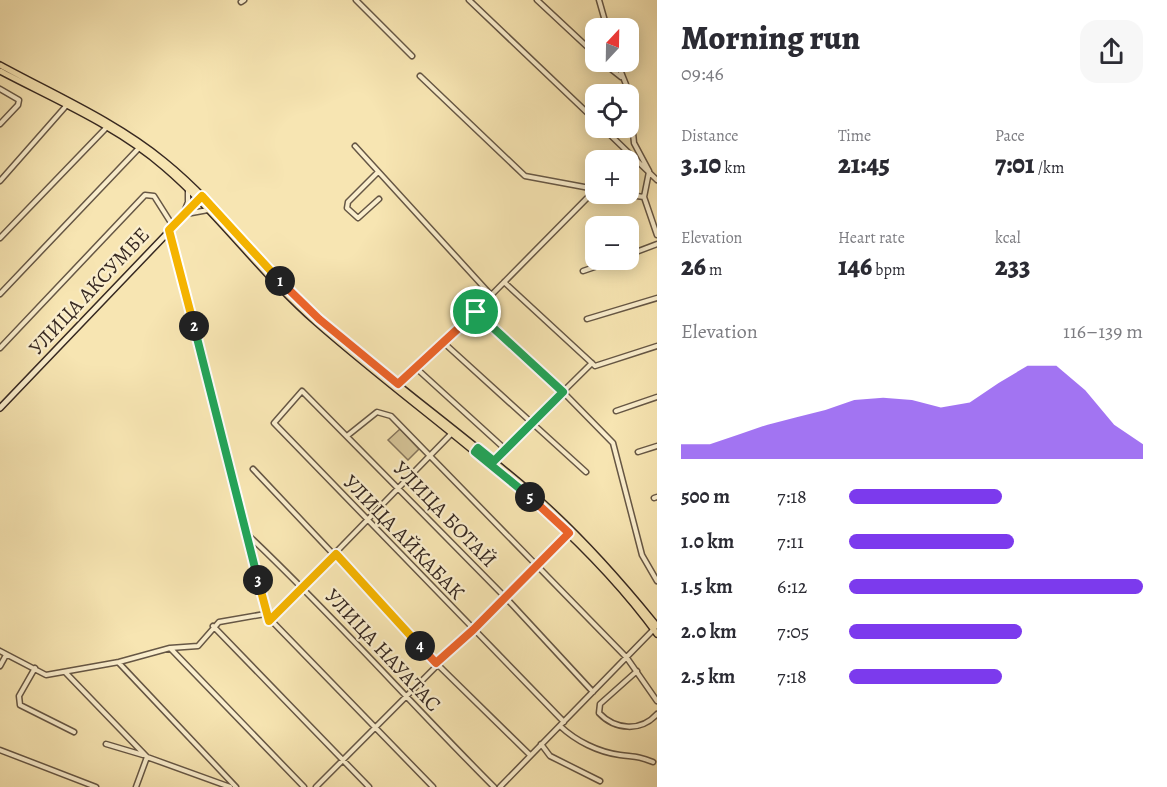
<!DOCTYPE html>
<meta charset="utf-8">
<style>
:root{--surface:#fff;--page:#f7f7f7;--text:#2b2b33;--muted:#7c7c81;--accent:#7c3aed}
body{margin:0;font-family:Alegreya,serif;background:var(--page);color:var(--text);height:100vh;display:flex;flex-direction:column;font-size:22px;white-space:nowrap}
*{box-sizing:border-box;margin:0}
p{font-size:20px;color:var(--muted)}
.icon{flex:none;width:33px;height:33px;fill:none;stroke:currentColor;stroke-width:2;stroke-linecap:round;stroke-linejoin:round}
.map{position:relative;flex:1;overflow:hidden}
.details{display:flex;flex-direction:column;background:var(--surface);width:510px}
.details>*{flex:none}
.needle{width:39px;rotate:22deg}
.buttons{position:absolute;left:585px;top:18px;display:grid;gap:12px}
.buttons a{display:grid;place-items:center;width:54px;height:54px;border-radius:12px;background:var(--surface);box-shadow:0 3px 15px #0003;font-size:30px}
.pin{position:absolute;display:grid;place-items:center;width:51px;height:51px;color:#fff;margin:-26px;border:3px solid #fff;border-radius:50%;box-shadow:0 2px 6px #0007}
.km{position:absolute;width:30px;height:30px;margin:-15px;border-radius:50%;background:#222;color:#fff;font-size:16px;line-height:30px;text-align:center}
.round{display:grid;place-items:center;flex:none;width:63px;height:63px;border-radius:18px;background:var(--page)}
.head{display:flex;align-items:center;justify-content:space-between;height:102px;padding:0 24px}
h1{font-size:33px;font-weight:800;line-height:45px}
.stats{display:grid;grid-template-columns:repeat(3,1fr);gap:9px;height:102px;padding:6px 24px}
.stats div{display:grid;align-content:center}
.stats b{font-size:26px;font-weight:800}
.stats small{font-size:16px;font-weight:400}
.stats p{font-size:16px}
.chart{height:168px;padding:12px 24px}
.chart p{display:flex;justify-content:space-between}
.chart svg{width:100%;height:108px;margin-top:6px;fill:var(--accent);opacity:.7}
ul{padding:0 24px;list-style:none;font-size:20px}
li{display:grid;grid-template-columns:96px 72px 1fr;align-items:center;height:45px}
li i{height:15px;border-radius:8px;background:var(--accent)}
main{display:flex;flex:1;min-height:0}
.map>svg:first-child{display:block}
.green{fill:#d6c599;stroke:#86765d;stroke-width:1.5}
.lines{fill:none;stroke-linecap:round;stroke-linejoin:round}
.street-casing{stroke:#665745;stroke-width:7}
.secondary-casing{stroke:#362821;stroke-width:8}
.primary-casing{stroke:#362821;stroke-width:8}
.street{stroke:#faeecd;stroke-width:4}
.secondary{stroke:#faeecd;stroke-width:5}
.primary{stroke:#f7e5b2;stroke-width:5}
.split-1-casing{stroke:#fff;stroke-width:12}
.split-2-casing{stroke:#fff;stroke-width:12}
.split-3-casing{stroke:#fff;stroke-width:12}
.split-4-casing{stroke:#fff;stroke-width:12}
.split-5-casing{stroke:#fff;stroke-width:12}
.split-6-casing{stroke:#fff;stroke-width:12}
.split-1{stroke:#f0652b;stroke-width:8}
.split-2{stroke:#f5b400;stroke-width:8}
.split-3{stroke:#22a559;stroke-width:8}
.split-4{stroke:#f5b400;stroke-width:8}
.split-5{stroke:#f0652b;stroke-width:8}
.split-6{stroke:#22a559;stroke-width:8}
.labels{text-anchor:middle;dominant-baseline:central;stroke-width:4.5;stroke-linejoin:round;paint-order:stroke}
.street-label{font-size:21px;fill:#362821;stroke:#faeecd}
</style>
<main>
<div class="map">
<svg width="657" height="787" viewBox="0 0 657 787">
<rect width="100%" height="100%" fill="#f7e5b2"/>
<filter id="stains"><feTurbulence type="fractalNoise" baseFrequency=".00333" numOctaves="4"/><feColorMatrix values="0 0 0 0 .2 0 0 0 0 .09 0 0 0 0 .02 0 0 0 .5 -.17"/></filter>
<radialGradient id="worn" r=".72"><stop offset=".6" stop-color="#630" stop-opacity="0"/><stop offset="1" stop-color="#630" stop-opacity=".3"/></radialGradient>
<path class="green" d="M400 429 419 449 408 460 388 440Z"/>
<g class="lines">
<defs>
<path id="street" d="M356 0 412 56
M469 0 596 121
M537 0 596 55
M599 0 607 28
M241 2 244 0
M602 62 621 77
M617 62 629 92 634 143 649 171
M420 76 525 176 595 189
M0 89 19 100 18 105 0 124
M603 128 657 180
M355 146 491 295
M378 172 348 202 347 208 358 218 379 199
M649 172 644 197 657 235
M0 181 66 106
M622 194 644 197
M186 214 208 210
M183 215 188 202V190
M169 231 248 535 265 614 433 787
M0 238 106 128
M628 255 657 244
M583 271 615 260
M504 282 595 366 657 346
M0 294 139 148
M476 312 563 392 613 443 642 555 657 581
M587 319 657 298
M444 343 586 472
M0 348 145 195 154 196 173 226
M416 368 505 449
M398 384 444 343 596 189
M616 411 657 397
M347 436 377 412 391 416 627 658 657 701
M638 452 657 446
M493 461 592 363
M253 469 436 663 530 755
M654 498 657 497
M248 535C333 615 411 704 494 787
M269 621 452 433
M213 626 369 787
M171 649 304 787
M0 651 46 675 119 662 170 648 198 646 219 622 265 614
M119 663 236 787
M0 666 6 655
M35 668 19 696 20 705 74 732
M637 671 600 704 599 713C615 730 641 732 657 714
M66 673 147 757
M564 722 274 423 302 391 506 598 593 692
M560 726C576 741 598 752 620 755 635 757 638 756 653 762
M106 744 143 755
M541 744 550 756 600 781
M0 750 96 787
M136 787 147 757 230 787
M316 787 569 533
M500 787 654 629"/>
<path id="secondary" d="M0 408 202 197"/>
<path id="primary" d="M0 65C55 95 115 121 164 161 221 207 264 270 319 319 388 380 463 434 533 494 579 534 619 579 657 626
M0 71C55 100 117 126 164 167 219 214 261 274 316 322 432 424 565 508 657 634"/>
</defs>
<use href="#street" class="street-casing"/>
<use href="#secondary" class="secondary-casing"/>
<use href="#primary" class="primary-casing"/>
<use href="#street" class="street"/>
<use href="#secondary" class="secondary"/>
<use href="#primary" class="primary"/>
</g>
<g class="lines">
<defs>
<path id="split-1" d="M280 281 319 319 398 384 476 312"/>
<path id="split-2" d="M194 326 169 230 202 196 280 281"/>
<path id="split-3" d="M194 326 258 580"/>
<path id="split-4" d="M258 580 269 621 336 554 420 646"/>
<path id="split-5" d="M420 646 436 663 473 630 569 533 530 497"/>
<path id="split-6" d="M476 312 563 392 494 461 478 448 475 452 530 497"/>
</defs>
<use href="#split-1" class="split-1-casing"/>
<use href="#split-2" class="split-2-casing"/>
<use href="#split-3" class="split-3-casing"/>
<use href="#split-4" class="split-4-casing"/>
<use href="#split-5" class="split-5-casing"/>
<use href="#split-6" class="split-6-casing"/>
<use href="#split-1" class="split-1"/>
<use href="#split-2" class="split-2"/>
<use href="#split-3" class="split-3"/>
<use href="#split-4" class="split-4"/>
<use href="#split-5" class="split-5"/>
<use href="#split-6" class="split-6"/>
</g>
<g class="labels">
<g class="street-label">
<text transform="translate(89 291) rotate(-47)">УЛИЦА АКСУМБЕ</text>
<text transform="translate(445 514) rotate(46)">УЛИЦА БОТАЙ</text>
<text transform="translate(404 537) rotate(46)">УЛИЦА АЙКАБАК</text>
<text transform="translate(383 650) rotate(47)">УЛИЦА НАУАТАС</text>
</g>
</g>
<rect width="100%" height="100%" filter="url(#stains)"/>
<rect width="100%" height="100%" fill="url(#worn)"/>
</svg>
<div class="buttons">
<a><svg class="needle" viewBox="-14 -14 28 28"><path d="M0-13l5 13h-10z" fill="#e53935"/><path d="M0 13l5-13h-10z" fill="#7c7c81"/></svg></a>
<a><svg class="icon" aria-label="locate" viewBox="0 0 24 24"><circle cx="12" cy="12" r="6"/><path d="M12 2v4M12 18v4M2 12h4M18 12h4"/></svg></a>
<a>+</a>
<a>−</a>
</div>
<div class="pin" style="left:476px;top:312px;background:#1e9e55"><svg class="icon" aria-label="arrive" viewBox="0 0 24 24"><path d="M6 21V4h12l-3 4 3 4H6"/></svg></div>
<b class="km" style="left:280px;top:281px">1</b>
<b class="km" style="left:194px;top:326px">2</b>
<b class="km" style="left:258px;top:580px">3</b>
<b class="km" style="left:420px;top:646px">4</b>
<b class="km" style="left:530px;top:497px">5</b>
</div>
<section class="details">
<div class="head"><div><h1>Morning run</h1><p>09:46</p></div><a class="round"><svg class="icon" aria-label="share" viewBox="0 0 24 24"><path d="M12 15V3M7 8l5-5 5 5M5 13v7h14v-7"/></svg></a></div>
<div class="stats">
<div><p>Distance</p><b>3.10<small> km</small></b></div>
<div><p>Time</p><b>21:45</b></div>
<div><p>Pace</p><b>7:01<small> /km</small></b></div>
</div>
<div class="stats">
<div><p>Elevation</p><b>26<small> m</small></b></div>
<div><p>Heart rate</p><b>146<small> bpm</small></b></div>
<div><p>kcal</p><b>233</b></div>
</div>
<div class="chart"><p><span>Elevation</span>116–139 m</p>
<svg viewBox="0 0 160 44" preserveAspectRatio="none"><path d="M0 44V38L10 38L20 34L30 30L40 27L50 24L60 20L70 19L80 20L90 23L100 21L110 13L120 6L130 6L140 16L150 30L160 38V44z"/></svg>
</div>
<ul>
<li><b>500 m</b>7:18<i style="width:52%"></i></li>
<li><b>1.0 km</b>7:11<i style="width:56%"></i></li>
<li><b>1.5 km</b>6:12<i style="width:100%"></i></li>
<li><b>2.0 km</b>7:05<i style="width:59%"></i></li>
<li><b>2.5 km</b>7:18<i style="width:52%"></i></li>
</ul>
</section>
</main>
